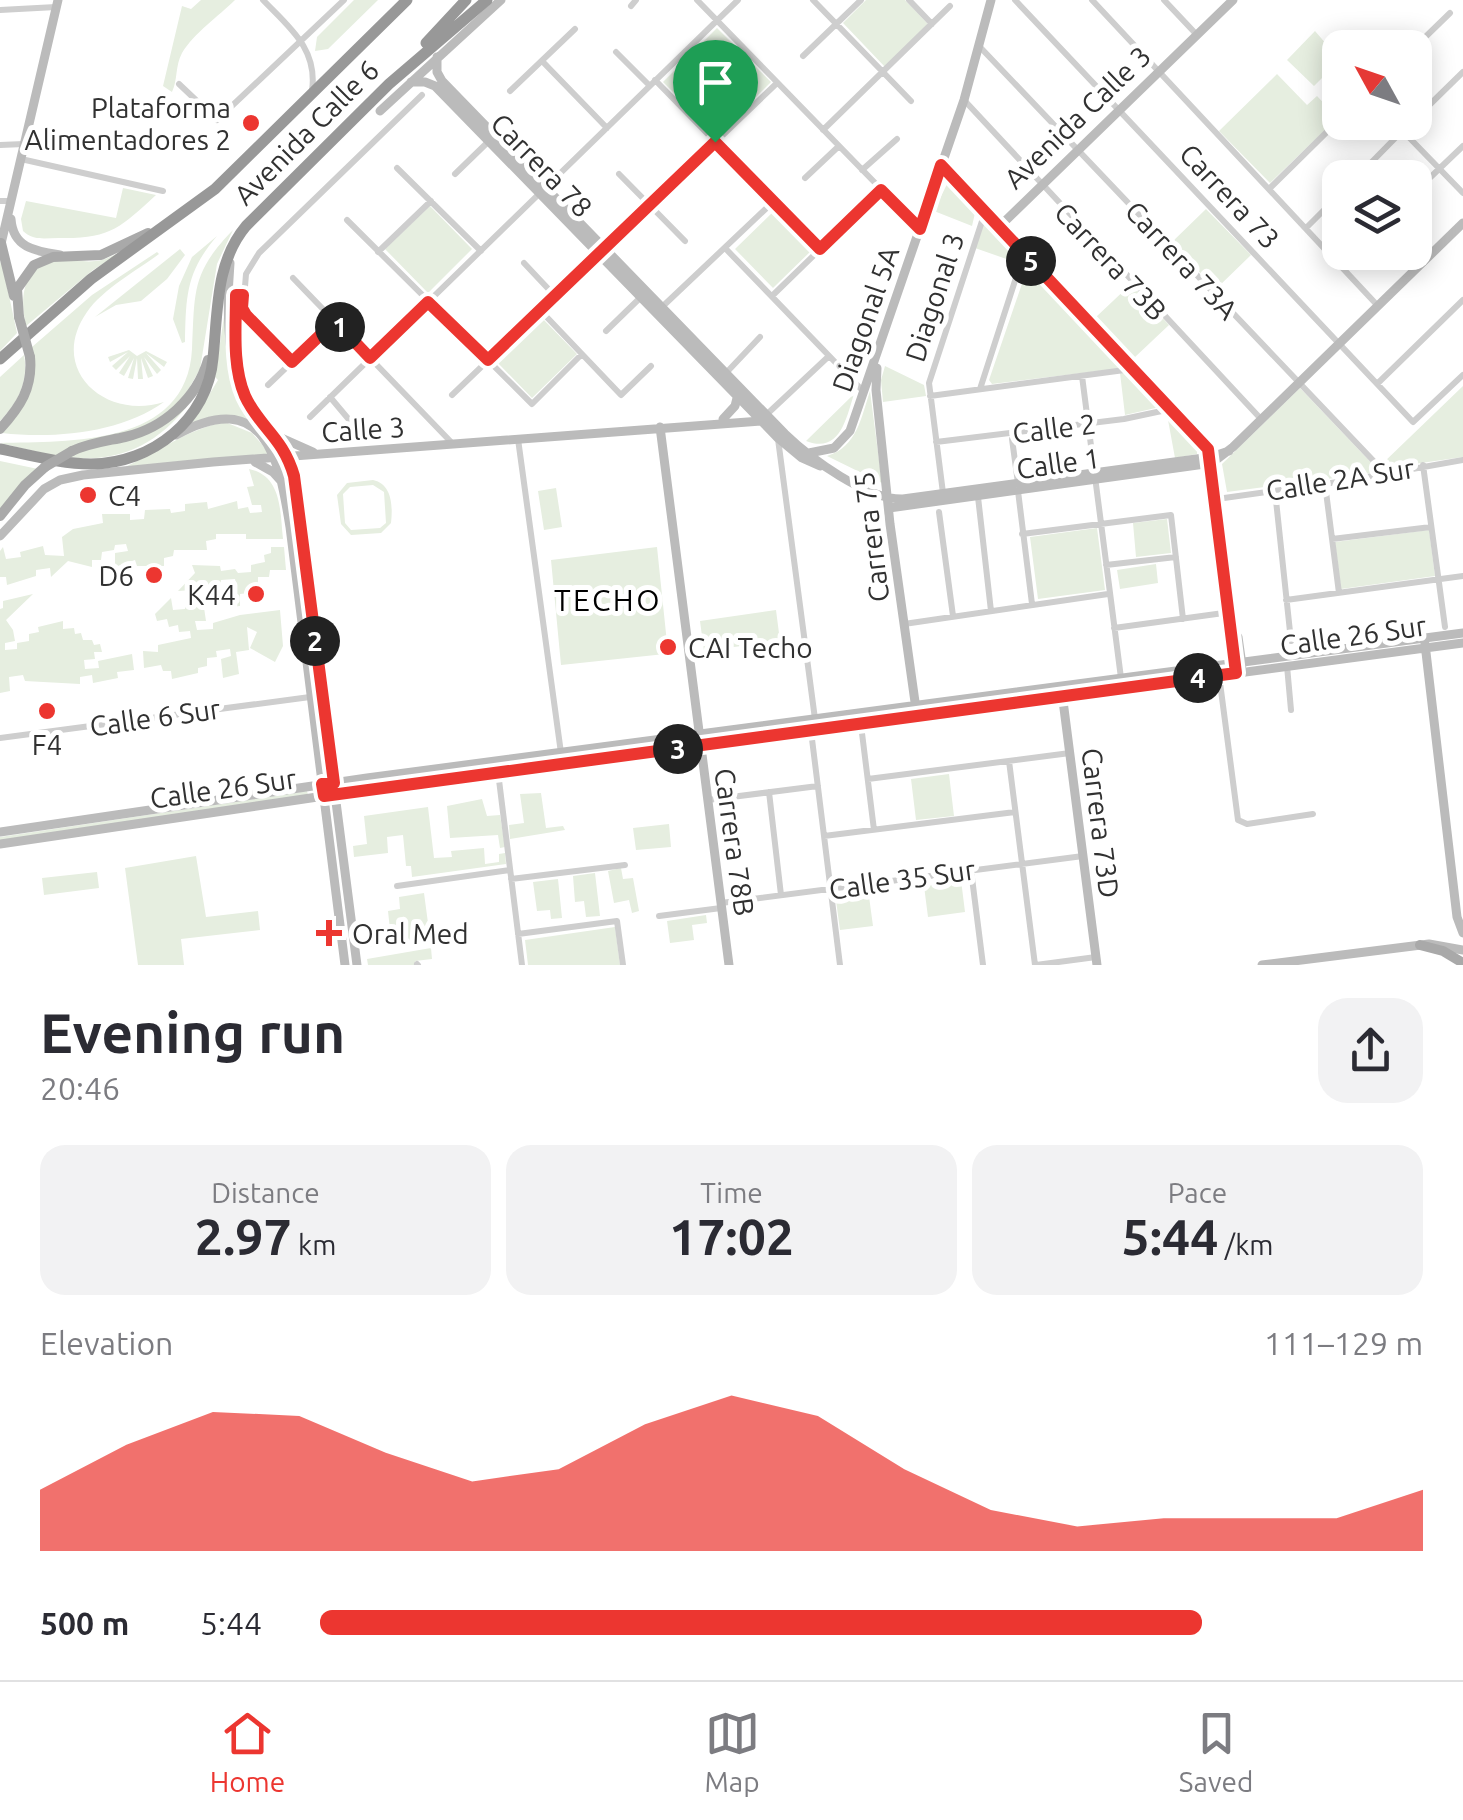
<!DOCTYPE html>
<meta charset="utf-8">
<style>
:root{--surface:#fff;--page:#f2f2f3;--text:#2b2b33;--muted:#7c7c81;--line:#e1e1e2;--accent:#ec3630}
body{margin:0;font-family:Ubuntu,sans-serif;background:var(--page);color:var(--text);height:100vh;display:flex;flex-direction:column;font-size:38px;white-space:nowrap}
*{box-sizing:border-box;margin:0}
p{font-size:32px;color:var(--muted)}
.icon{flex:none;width:55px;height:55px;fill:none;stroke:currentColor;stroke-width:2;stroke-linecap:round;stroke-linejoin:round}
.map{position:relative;height:965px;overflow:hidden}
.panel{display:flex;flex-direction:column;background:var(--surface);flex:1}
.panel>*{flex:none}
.needle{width:65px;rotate:310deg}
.buttons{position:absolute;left:1322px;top:30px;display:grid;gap:20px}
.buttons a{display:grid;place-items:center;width:110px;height:110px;border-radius:20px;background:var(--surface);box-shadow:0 5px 25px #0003;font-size:50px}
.pin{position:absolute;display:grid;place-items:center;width:85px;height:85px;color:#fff;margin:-102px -42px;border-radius:50% 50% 50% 0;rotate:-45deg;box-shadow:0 0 10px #0007}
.pin .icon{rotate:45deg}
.km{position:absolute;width:50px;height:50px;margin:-25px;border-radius:50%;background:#222;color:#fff;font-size:28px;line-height:50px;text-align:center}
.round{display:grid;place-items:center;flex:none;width:105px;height:105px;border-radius:30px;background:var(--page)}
.headline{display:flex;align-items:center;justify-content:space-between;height:170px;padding:0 40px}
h1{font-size:55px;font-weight:700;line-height:75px}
.stats{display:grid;grid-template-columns:repeat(3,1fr);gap:15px;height:170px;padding:10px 40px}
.stats div{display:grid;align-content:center;border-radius:25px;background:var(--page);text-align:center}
.stats b{font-size:50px;font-weight:700}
.stats small{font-size:28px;font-weight:400}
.stats p{font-size:28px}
.chart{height:280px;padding:20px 40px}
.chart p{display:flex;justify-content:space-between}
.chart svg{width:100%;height:180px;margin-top:10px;fill:var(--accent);opacity:.7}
ul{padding:0 40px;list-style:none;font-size:32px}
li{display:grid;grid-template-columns:160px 120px 1fr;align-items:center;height:75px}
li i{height:25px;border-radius:12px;background:var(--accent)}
.menu{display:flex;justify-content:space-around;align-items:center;height:140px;border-top:2px solid var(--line);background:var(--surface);font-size:28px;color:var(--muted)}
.menu a{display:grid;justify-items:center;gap:5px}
.menu .selected{color:var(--accent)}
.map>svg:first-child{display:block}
.green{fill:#e6eee0;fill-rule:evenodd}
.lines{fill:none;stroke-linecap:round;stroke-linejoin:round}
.street{stroke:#cecece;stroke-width:6}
.secondary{stroke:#bbb;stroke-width:9}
.primary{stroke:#a9a9a9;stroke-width:10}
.highway{stroke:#989898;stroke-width:11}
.primary-bridge{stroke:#a9a9a9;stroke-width:10}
.route-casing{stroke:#fff;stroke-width:20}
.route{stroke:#ec3630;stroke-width:12}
.poi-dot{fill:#ec3630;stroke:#fff;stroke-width:4}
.labels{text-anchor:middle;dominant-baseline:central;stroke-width:10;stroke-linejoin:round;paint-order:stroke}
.poi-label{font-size:28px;fill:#313131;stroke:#fff;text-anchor:end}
.street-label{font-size:28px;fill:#313131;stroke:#fff}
.neighbourhood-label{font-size:30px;letter-spacing:2.5px;fill:#000;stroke:#fff}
</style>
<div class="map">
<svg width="1463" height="965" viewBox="0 0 1463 965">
<rect width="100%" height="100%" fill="#fff"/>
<path class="green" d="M201 0H235C219 16 194 33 182 53 175 66 178 79 172 92L163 86 182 6 191 9Z
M354 0H378L328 49 315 51 317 37Z
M866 0H905L928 24 885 67 843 23Z
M717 28 771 82 717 136 663 82Z
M1315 31 1340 60 1314 86 1287 60Z
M1277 74 1307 105 1317 96 1334 114 1328 127 1270 183 1219 131Z
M947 184 975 213 972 226 934 211Z
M123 188 156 195C120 228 110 239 59 238 45 238 33 241 23 231L21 219 26 201 116 218Z
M430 206 472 249 428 293 385 249Z
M1206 209 1251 255 1216 289 1171 243Z
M775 210 813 249 773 288 735 249Z
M984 221 1017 256 1015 262 975 248Z
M233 230 217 264 200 369 183 399 168 412 138 430 55 456 0 443C69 441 187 447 192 349 195 292 191 273 233 230Z
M217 236C186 272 186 296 185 342L182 343 173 319 179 286 192 257Z
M131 246 93 270 26 326C20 301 21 267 54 261 69 258 86 264 102 260 112 257 121 251 131 246Z
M180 249 185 255 167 279 141 301 116 305 95 317Z
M157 252 159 254C136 271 103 289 87 312 47 369 105 421 164 402 121 433 54 439 2 433 27 406 37 384 32 347L92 295Z
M1 258 17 333 0 351V265Z
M1030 270 1124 365V368L992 384 989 380 1026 272Z
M1131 284 1169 325 1134 358 1096 317Z
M227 296 234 387 265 434 250 422 192 423 218 380 215 377Z
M541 317 577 354 532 398 496 361Z
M129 350 137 356 146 351 167 362 164 367 146 353 161 370 157 374 144 357 153 376 148 378 141 358 143 379H138L137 358 133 379 128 378 134 358 124 376 119 373 130 356 116 370 112 366 128 352 110 362 108 357Z
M24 355C29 382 18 402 0 421V377Z
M885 366 924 385 926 396 883 402 881 380Z
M1120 373H1130L1160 407 1125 415Z
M1463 386V457L1386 468 1382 464Z
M1300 388 1380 472 1227 492 1222 464Z
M870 391 882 483 827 456C857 447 861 418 870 391Z
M854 394C846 419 840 454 806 441Z
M193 398C164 440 123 464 70 457L86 449 134 438Z
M1173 419 1197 446V454L1175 458 1168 420Z
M225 422 252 433 271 455 125 467C159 452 187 429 225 422Z
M0 461 38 469 0 512Z
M249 469C282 476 280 511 283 539H246V534H216V539L206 541 207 550H174L173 556 164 558V566H137L135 560 115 567V553L128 551 126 544 115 545 114 550 102 552 101 560H92V567L68 561 51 577 50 568 36 570V576L7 585 6 577H0V551L3 547 6 559 21 557 20 552 43 546 45 555 64 556 62 537 73 529 103 523 102 514H130V520L144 519 145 510 170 509 171 513 185 511V504L207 502 208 509 237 501 238 509 248 507 250 513 262 512 261 505H252L247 487 254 486Z
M373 480C392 484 393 506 391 523L381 533 351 535 341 524 337 495 347 483ZM373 485 384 492 386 523 380 528 351 530 345 523 343 494 350 487Z
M556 488 562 527 544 530 538 491Z
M1167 519 1171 553 1136 557 1133 523Z
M1097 528 1105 590 1038 599 1030 537Z
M1429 530 1435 576 1341 589 1335 542Z
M271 547H284L286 570H270L269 577H258V585L249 586V593L240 594V606L230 607 228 590 237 588 235 579 221 580V588L178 591 195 573 192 565 220 566 221 571 235 569 238 573 251 572V565L265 562 264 555 271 553Z
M657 547 667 643 663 644 665 654 561 665 551 560Z
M1156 564 1158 583 1120 589 1117 570Z
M33 594 6 620 13 630 15 641 5 643V650L17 649V643L29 641V634L39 632 38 627 63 621V629L74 628 75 634 81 633 83 640H92L94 645 100 644 102 652H94L95 659 84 660 85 669 99 668 98 661 132 654 134 670 117 672 118 678 93 683 92 675 80 677V684L25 681 23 675 9 677 10 691 0 693V609L3 608V601Z
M171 598 173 610 185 609V603L203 601 206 621H195L197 630 213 629V623L240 615 280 610 283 646 275 662 250 648 257 632 247 627 249 650 236 652 239 674 223 678 221 659 231 656 230 649 216 651 217 657 207 658V666L198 668V673L172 679 171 671H163L161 665 144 668 143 651 158 652V645L191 638 190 631 179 632 178 625 169 627 167 619 157 621 155 614Z
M776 610 780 641 704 651 700 621Z
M678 740 679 745 348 789V785Z
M949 774 954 816 916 820 911 779Z
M307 791 308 795 0 841V837Z
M541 793 546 828 563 826 565 830 510 839 509 825 524 823 520 794Z
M482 799 487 816 500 815 505 847 500 848 498 835 450 838 447 806Z
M428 807 434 858 452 857 451 851 484 848 485 864 499 862V854L505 853 506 864 412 877 411 866H406L403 835 387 837 388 853 354 857 353 846 367 844 364 816Z
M669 824 671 847 636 850 633 828Z
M196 856 206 917 258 911 260 930 181 939 184 965H138L125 868Z
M621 868 623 879 633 878 639 911 632 913 629 900 614 903 608 871Z
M97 872 99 888 44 895 42 878Z
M595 873 600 916 586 917 584 901 575 902 573 876Z
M558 879 562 918 551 919 550 910 537 911 533 882Z
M961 880 965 912 928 917 924 886Z
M868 889 873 926 840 930 835 893Z
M424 893 430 938 366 947 365 934 390 930 388 911 400 909 399 897Z
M706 915 707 923 692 925 694 940 670 943 667 921Z
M615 927 620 965H528L525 940Z
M431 948 432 959 415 961V965H368L367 959Z"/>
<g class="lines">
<path class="street" d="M263 0C290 28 318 49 312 91
M697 0 919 228
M813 0 911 101
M909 0 932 24
M1015 0 1413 422 1463 375
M1092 0 1378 306
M1164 0 1197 35
M631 6 636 0
M0 10 56 7
M979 46 1386 474
M1414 48 1450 13
M616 52 650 86
M803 56 861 0
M542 61 607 128
M655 80 820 249
M179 84 217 120 344 0
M510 91 575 29
M964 100 1261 419
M1415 119 1463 72
M1394 122 1463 193
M823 130 950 6
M0 145 24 144
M21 159 163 191
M397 168 481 251
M862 170 897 139
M455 174 490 140
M619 174 685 241
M805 178 839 146
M1356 178 1411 122
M1269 189 1340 119
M1415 192 1463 146
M0 201H11
M347 220 532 404 582 354
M1306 228 1340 194
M725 248 863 391
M378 252 431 201
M524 263 555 296
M1340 264 1352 252
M293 278 452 443
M772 296 881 190
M662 307 774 201
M540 310 621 395 651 366
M606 331 641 297
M292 363 243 312 246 274 259 253 422 95
M726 373 760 337
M239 374 236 295H243
M1082 376 1121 678
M1377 384 1463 300
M268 385 335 321
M980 389 1024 253
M452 395 777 83
M930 396 1132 369
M330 397 356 428 354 434
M765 416 829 356
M310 417 738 0
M518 439 561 753
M778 439 815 719
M1012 439 1018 483
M936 442 1124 419 1171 409
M1423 465 1445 627
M1325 484 1339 593
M1018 491 1032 604
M1275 491 1291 641
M943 493 929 383 985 212
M978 497 991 611
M1217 499 1345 481 1463 460
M939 512 953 616
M1022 534 1171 515 1183 619
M1332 539 1431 527
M1106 565 1176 557
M1286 600 1463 576
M904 624 1108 594
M1114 628 1231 612
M1287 666 1291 710
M1219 675 1238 820 1247 824 1313 814
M861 725 874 830
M811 731 840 965
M0 738 310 697
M1009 761 1035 965
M498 772 522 965
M868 779 1070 753
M769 792 781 895
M708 800 818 786
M824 836 1015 812
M971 870 983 965
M511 879 625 865
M397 886 510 870
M721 903 1083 856
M659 916 721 908
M518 934 617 921 623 965
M417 964 418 965
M1036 965 1096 957"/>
<path class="secondary" d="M437 57V72L442 81 785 434C811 459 867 500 903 499L1211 457 1229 451
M411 82H425L435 86 778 438 802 458 820 466
M380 111 501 0
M941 165 1208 449 1233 630 1235 664
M11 219C13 248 35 251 60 255
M999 227 1233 0
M0 248 58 0
M230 263C227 298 226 365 244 396 261 425 285 443 294 476L357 965
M877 368 876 390 890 524 916 709
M723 419 735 406 737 398
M660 427 729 965
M176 435C265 386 279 458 290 527L345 965
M277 436 313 452
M809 453 834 448 850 431 964 100 991 0
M255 462 273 472 282 482
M889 508 1212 463 1233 447 1463 223
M0 536 44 489 60 480 83 475 213 462 761 421
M1233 630 1238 637 1242 665
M1425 644 1457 917 1463 933
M1062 693 1097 965
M0 832 367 778 1463 633
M0 844 385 787 1463 643
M1262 965 1429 944 1463 950"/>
<path class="primary" d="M1 243 14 296
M19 317 17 289 34 265 53 257 101 255 148 233
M0 429C20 407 33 388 30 357
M72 451C89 443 107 441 125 437 164 428 197 398 208 360
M0 516 25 485 45 467
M1420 945 1443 951 1463 963"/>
<path class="highway" d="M426 43 466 0
M0 359 91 279 215 189 407 0
M0 449C30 455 61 464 91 464 152 464 208 419 213 358 218 312 215 263 246 226L389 84 487 0"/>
<path class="primary-bridge" d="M19 317 30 357
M45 467 72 451"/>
</g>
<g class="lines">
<defs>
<path id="route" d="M715 142 820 249 881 190 920 229 941 165 1208 449 1236 673 324 796 322 784 334 783 294 476C283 437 259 427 245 396 232 366 236 327 236 295H243L242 308 246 315 292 362 335 321 370 358 428 302 488 360Z"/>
</defs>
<use href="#route" class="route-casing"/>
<use href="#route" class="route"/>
</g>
<g class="poi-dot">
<circle cx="251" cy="123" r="10"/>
<circle cx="88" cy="495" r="10"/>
<circle cx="154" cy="575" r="10"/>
<circle cx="256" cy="594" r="10"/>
<circle cx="668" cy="647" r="10"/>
<circle cx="47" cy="711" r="10"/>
<path d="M324 918h10v10h10v10h-10v10h-10v-10h-10v-10h10z"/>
</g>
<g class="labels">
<g class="poi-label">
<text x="231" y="107">Plataforma<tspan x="231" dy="32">Alimentadores 2</tspan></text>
<text x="108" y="495" text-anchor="start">C4</text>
<text x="134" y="575">D6</text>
<text x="236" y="594">K44</text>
<text x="688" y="647" text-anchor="start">CAI Techo</text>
<text x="47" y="744" text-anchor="middle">F4</text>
<text x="352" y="933" text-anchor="start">Oral Med</text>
</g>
<g class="street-label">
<text transform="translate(1077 117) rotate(-44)">Avenida Calle 3</text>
<text transform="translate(306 132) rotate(-45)">Avenida Calle 6</text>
<text transform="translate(542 165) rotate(46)">Carrera 78</text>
<text transform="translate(1230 196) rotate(47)">Carrera 73</text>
<text transform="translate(1182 260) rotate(47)">Carrera 73A</text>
<text transform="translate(1111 261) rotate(47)">Carrera 73B</text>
<text transform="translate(934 297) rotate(-72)">Diagonal 3</text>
<text transform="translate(865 319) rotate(-71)">Diagonal 5A</text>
<text transform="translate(1054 428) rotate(-7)">Calle 2</text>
<text transform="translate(363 429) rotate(-4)">Calle 3</text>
<text transform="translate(1058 463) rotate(-8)">Calle 1</text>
<text transform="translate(1340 479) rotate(-9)">Calle 2A Sur</text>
<text transform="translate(871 537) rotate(-97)">Carrera 75</text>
<text transform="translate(1353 635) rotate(-8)">Calle 26 Sur</text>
<text transform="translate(155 717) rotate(-8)">Calle 6 Sur</text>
<text transform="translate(223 788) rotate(-8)">Calle 26 Sur</text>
<text transform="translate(1101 823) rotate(83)">Carrera 73D</text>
<text transform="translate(735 842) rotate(82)">Carrera 78B</text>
<text transform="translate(902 879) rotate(-8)">Calle 35 Sur</text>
</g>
<g class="neighbourhood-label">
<text x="608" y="600">TECHO</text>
</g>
</g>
</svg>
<div class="buttons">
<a><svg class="needle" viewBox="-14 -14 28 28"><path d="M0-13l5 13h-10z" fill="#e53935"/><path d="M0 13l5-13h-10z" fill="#7c7c81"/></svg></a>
<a><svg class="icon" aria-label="layers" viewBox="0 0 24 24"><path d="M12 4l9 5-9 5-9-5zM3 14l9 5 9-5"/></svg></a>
</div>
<div class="pin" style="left:715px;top:142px;background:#1e9e55"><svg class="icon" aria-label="arrive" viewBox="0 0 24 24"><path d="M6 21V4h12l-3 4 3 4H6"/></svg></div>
<b class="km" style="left:340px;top:327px">1</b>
<b class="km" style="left:315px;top:641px">2</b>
<b class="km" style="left:678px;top:749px">3</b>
<b class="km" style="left:1198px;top:678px">4</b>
<b class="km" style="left:1031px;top:261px">5</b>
</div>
<section class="panel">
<div class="headline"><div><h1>Evening run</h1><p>20:46</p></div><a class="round"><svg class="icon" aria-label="share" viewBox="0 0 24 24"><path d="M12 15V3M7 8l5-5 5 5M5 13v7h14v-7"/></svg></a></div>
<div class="stats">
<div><p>Distance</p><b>2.97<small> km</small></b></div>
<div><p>Time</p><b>17:02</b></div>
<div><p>Pace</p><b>5:44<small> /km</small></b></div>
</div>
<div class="chart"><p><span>Elevation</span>111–129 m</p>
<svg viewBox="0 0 160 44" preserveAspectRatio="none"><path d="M0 44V29L10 18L20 10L30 11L40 20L50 27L60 24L70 13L80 6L90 11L100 24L110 34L120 38L130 36L140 36L150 36L160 29V44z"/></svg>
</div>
<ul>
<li><b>500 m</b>5:44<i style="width:80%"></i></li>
</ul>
</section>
<nav class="menu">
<a class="selected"><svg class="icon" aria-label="home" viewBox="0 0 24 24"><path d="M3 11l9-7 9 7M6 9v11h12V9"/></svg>Home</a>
<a><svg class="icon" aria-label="map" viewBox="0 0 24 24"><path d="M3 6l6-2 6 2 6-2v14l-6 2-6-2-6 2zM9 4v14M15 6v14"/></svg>Map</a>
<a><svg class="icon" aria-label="saved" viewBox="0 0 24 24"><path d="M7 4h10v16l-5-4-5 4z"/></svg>Saved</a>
</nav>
